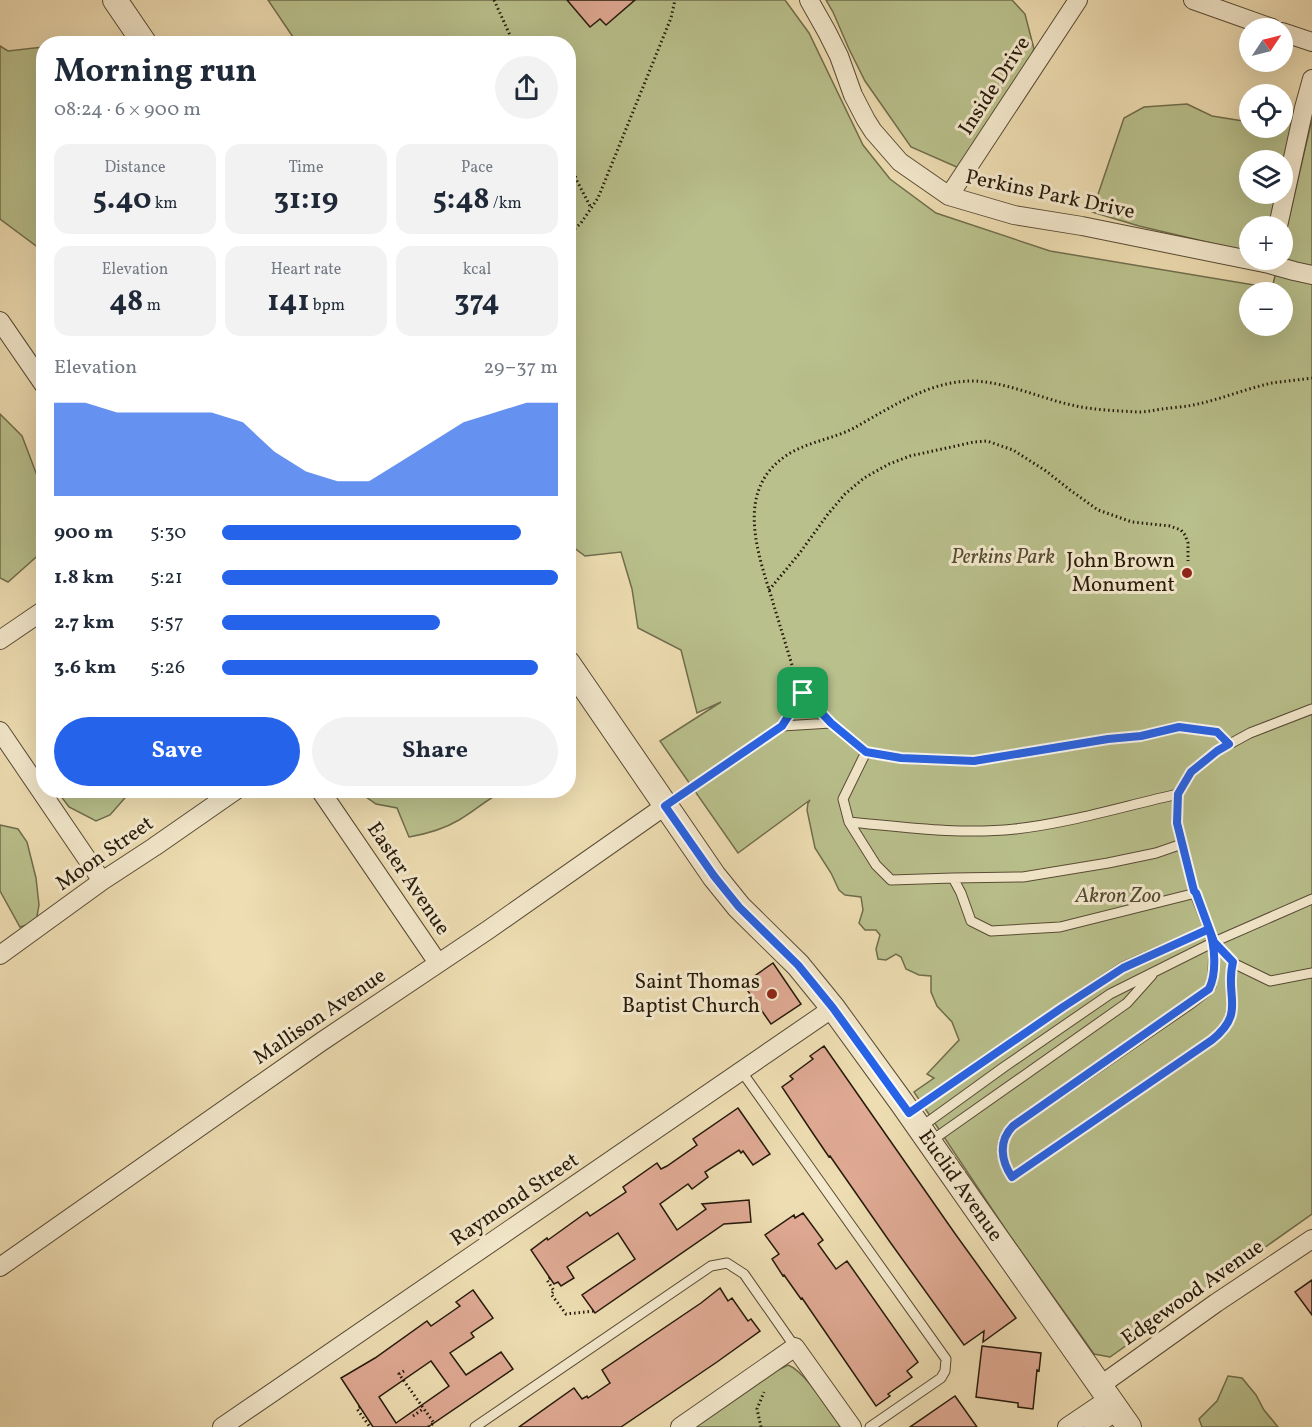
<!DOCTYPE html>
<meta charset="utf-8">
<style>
:root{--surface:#fff;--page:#f2f2f3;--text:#1f2937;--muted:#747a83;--accent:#2563eb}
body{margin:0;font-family:Vollkorn,serif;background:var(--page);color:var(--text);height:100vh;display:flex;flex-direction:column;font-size:22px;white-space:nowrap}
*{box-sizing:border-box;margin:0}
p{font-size:20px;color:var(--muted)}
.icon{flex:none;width:33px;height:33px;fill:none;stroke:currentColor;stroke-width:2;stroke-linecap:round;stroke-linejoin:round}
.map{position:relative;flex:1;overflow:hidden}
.sheet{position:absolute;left:36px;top:36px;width:540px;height:762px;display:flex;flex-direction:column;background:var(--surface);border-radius:24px;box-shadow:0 6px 24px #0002}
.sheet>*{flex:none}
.needle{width:39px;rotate:55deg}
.tools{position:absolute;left:1239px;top:18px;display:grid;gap:12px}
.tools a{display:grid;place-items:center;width:54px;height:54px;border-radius:50%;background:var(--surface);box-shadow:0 6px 24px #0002;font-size:30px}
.pin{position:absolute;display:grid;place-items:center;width:51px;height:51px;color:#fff;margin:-26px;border-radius:12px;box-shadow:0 3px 9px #0006}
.round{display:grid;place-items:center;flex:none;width:63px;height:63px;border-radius:32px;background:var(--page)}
.summary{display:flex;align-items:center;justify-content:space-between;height:102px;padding:0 18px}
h1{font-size:33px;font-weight:700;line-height:45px}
.metrics{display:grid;grid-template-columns:repeat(3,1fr);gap:9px;height:102px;padding:6px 18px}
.metrics div{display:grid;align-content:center;border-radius:15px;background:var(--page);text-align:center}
.metrics b{font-size:30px;font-weight:700}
.metrics small{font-size:16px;font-weight:400}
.metrics p{font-size:16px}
.chart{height:168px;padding:12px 18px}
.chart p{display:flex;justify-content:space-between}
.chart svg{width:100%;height:108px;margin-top:6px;fill:var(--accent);opacity:.7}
.button{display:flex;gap:12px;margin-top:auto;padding:12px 18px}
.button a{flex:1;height:69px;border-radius:36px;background:var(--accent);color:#fff;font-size:24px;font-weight:700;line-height:69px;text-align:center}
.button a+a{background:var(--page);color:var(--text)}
ul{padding:0 18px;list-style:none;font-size:20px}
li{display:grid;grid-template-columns:96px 72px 1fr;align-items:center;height:45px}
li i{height:15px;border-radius:8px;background:var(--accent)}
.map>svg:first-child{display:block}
.green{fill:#b9c08c;stroke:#706d4c;stroke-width:1.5;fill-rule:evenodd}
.building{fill:#dfa993;stroke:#261a0b;stroke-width:1.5;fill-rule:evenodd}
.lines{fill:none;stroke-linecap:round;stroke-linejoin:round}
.service-casing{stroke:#584b35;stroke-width:11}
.minor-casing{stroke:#584b35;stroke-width:20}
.tertiary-casing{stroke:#584b35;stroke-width:26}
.path{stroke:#261a0b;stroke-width:3;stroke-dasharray:1.5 3;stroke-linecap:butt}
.service{stroke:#f4e9cd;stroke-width:9}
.minor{stroke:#f4e9cd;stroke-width:18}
.tertiary{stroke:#f4e9cd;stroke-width:24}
.route-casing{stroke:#fff;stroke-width:12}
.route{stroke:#2563eb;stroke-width:8}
.poi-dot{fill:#8f2418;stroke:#f4e9cd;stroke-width:2}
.labels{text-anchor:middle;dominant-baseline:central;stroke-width:6;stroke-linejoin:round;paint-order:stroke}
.street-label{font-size:21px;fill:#261a0b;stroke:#f4e9cd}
.park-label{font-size:21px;font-style:italic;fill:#524c32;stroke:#f4e9cd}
.poi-label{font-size:21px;fill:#261a0b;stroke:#f4e9cd;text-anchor:end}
</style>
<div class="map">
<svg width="1312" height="1427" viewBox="0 0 1312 1427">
<rect width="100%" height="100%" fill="#eeddb2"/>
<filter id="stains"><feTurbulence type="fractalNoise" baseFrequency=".00333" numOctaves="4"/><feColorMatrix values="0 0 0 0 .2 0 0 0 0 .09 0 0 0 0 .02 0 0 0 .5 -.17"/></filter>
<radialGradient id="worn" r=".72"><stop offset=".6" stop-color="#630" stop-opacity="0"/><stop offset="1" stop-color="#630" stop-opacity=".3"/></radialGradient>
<path class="green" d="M268 0H785L809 33 863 145 890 179 936 213 1050 251 1272 288 1279 260H1282L1283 244 1312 119V1214L1110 1357 1094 1354 1008 1233 914 1092 934 1078 927 1074 959 1040 952 1022 937 1006 931 992V976L919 975 906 969 901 957 896 954 886 960 878 959 876 949 880 935 876 930H865L859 923 863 910 861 897 845 895 839 890 831 873 815 848 807 810 808 803 810 800 738 853 660 741 721 702 697 713 681 650 638 628 632 589 621 552 585 556 569 544 568 44 297 43ZM1250 292H1282V326H1250Z
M826 0H1012L1025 14 1034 49 1021 79 959 168 911 147 865 81 849 49 833 12Z
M0 46 8 51 43 47V251L0 219Z
M1187 104 1212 116 1249 122 1250 128H1282L1283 117 1287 115 1293 116 1287 167 1283 186 1282 160H1250V194H1281L1272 226H1250L1249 252 1139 226 1092 212 1124 118 1144 107Z
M0 414 22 436 38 478 44 486 43 551 8 582 0 578Z
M360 790H504V791C488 798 475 811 459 820 444 829 426 834 409 837L397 808 376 804 359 792Z
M57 791H131L110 815 96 821 69 807Z
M0 825 18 829 27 842 36 878 39 905 36 922 20 927 0 891Z
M788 1365C805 1371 829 1411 841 1427H695L778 1370Z
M1228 1376 1242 1378 1256 1395 1264 1410 1278 1427H1202L1199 1419 1217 1401Z"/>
<path class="building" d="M567 0H635L606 25 600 19 590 27Z
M773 963 801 1004 771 1024 743 984Z
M824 1046 956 1235 1016 1318 983 1342 984 1331 964 1345 890 1242 830 1156 829 1157 812 1132 782 1087 793 1079 790 1076 813 1059 810 1056Z
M738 1108 770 1154 753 1165 743 1151 741 1153 739 1150 705 1172 708 1177 692 1189 688 1184 660 1204 677 1230 706 1209 702 1204 749 1200 751 1222 724 1224 595 1313 582 1295 635 1259 618 1233 567 1267 574 1278 561 1286 558 1282 554 1284 531 1250 547 1238 548 1240 587 1212 590 1216 626 1192 623 1187 657 1163 661 1169 667 1166 697 1145 693 1139Z
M803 1213 823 1240 818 1244 836 1269 847 1261 918 1362 907 1371 912 1377 888 1394 890 1396 876 1406 802 1298 801 1299 784 1275 783 1276 772 1259 779 1254 765 1235 794 1215 795 1218Z
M1312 1280V1315L1295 1292Z
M720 1288 728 1301 732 1298 748 1321 751 1319 760 1331 717 1362 621 1427H519L574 1388 582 1399 587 1396 588 1398 610 1383 602 1370 701 1303Z
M473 1290 493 1318 471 1333 474 1337 450 1353 466 1375 501 1352 513 1369 428 1427H373L341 1378 375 1358 427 1321 431 1326 460 1306 456 1302ZM431 1361 449 1386 396 1423 379 1397Z
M982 1346 1041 1353 1039 1371 1037 1370 1033 1409 1018 1407V1403L976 1397Z
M955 1396 977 1427H910Z"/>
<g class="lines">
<defs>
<path id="service" d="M796 675 803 693
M782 726 803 693 831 723
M667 805 782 726 831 723 866 752
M849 822C904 827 960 835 1015 829 1070 823 1124 806 1178 794
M953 878 1023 877 1108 863 1156 853 1182 844
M1196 893 1060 927 991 931 971 921 961 893 953 878 891 880 876 865 849 822 843 799 866 752 901 758 974 761 1108 739 1141 736 1179 727 1217 732 1229 744
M1214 942 1235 964 1270 981 1312 973
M1233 962C1224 996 1246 1013 1212 1040L1012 1177C1001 1160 997 1141 1013 1126L1192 1003 1206 992 1211 986 1213 975 1214 942 1194 891 1177 823 1178 794 1191 772 1217 751 1250 733 1312 709
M742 1072 946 1359 945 1371 941 1378 870 1427
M910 1112 1063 1007 1123 967 1209 929
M921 1127 1004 1067 1110 994 1214 942 1312 899
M931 1141 1127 1003 1152 975
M475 1427 711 1266 727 1263 744 1274 795 1347"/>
<path id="minor" d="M809 0 827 32 839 56 853 95 866 120 873 131 900 162 949 196 1014 215 1082 226 1269 264 1294 271 1312 275
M1193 0 1272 28
M1282 32 1312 42
M949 196 1078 0
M1278 226 1304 108 1312 79
M0 321 44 385
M0 640 44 610
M0 731 102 881
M320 790 438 963
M0 955 102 881 154 847 236 790
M0 1267 321 1042 488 930 665 806
M1101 1385 1216 1303 1312 1239
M222 1427 833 1008
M680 1427 795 1347 852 1427
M1067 1427 1110 1398
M1093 1427 1118 1410"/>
<path id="tertiary" d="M115 0 145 44
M568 663 714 876 739 907 798 965 833 1008 902 1103 1129 1427"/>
</defs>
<use href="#service" class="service-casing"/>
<use href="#minor" class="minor-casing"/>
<use href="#tertiary" class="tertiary-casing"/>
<path class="path" d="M494 0 514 44
M568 155 577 181 591 208
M568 235 581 223 598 198 671 18 675 0
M769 590 799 554 828 514 845 494 864 478 889 464 910 456 974 442 987 441 1013 450 1046 471 1070 490 1098 510 1132 522 1170 526 1181 530 1185 535 1188 543V561
M792 665C785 642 778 619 771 596 756 548 736 489 787 455 807 442 833 439 854 428 892 407 930 380 975 381 1010 383 1042 399 1076 406 1096 410 1118 411 1139 412 1147 412 1154 410 1162 409 1170 408 1180 407 1188 406 1217 401 1244 389 1272 383 1285 381 1299 380 1312 378
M550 1278 547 1280 554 1291 551 1294 566 1314 594 1311
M404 1371 399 1374 434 1423 428 1427
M360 1407 357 1409 370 1427
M413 1416 423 1409
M761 1427 757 1409 764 1392"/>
<use href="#service" class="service"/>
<use href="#minor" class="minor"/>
<use href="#tertiary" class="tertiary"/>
</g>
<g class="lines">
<defs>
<path id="route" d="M803 693 782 726 665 806 714 876 739 907 798 965 833 1008 909 1113 1063 1007 1123 968 1209 929C1215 946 1217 973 1209 989L1013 1126C998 1141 1001 1161 1012 1177L1212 1040C1247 1012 1224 996 1233 962L1214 942 1196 893 1194 891 1177 823 1178 794 1191 772 1217 751 1229 744 1217 732 1179 727 1141 736 1108 739 974 761 901 758 866 752 831 723 803 693"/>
</defs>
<use href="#route" class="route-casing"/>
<use href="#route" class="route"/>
</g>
<g class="poi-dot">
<circle cx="1187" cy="573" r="6"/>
<circle cx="772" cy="994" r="6"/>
</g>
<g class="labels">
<g class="street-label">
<text transform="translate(995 86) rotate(-57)">Inside Drive</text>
<text transform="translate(1050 195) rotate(12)">Perkins Park Drive</text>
<text transform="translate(105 854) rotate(-35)">Moon Street</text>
<text transform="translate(408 879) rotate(56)">Easter Avenue</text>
<text transform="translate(320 1017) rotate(-34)">Mallison Avenue</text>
<text transform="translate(960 1186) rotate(55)">Euclid Avenue</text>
<text transform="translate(515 1200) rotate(-34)">Raymond Street</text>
<text transform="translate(1193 1293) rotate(-35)">Edgewood Avenue</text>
</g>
<g class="park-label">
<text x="1003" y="557">Perkins Park</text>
<text x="1118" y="896">Akron Zoo</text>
</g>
<g class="poi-label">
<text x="1175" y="561">John Brown<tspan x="1175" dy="24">Monument</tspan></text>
<text x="760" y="982">Saint Thomas<tspan x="760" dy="24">Baptist Church</tspan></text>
</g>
</g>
<rect width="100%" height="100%" filter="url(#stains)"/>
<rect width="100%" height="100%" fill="url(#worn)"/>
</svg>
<div class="tools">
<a><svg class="needle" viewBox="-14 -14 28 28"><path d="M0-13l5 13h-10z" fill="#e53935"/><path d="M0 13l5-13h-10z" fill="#747a83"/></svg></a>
<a><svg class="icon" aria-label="locate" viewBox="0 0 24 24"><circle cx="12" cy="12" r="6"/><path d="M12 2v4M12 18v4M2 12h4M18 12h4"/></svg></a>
<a><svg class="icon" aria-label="layers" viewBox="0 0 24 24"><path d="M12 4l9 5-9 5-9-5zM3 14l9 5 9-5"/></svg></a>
<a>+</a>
<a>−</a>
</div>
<div class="pin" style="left:803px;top:693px;background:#1e9e55"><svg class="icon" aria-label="arrive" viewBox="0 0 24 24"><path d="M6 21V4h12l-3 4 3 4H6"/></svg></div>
<section class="sheet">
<div class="summary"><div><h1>Morning run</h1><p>08:24 · 6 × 900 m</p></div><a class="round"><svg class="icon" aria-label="share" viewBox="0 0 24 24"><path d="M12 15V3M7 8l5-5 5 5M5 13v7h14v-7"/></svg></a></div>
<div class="metrics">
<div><p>Distance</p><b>5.40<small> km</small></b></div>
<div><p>Time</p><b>31:19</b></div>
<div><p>Pace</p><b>5:48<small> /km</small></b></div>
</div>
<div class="metrics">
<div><p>Elevation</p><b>48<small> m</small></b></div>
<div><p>Heart rate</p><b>141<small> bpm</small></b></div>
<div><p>kcal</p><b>374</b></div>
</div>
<div class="chart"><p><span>Elevation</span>29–37 m</p>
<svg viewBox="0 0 160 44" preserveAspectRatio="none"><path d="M0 44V6L10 6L20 10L30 10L40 10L50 10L60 14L70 26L80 34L90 38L100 38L110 30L120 22L130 14L140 10L150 6L160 6V44z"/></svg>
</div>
<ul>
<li><b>900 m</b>5:30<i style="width:89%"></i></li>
<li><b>1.8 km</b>5:21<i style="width:100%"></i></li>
<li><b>2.7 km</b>5:57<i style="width:65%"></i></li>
<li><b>3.6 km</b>5:26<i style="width:94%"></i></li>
</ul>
<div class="button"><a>Save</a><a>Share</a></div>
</section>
</div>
